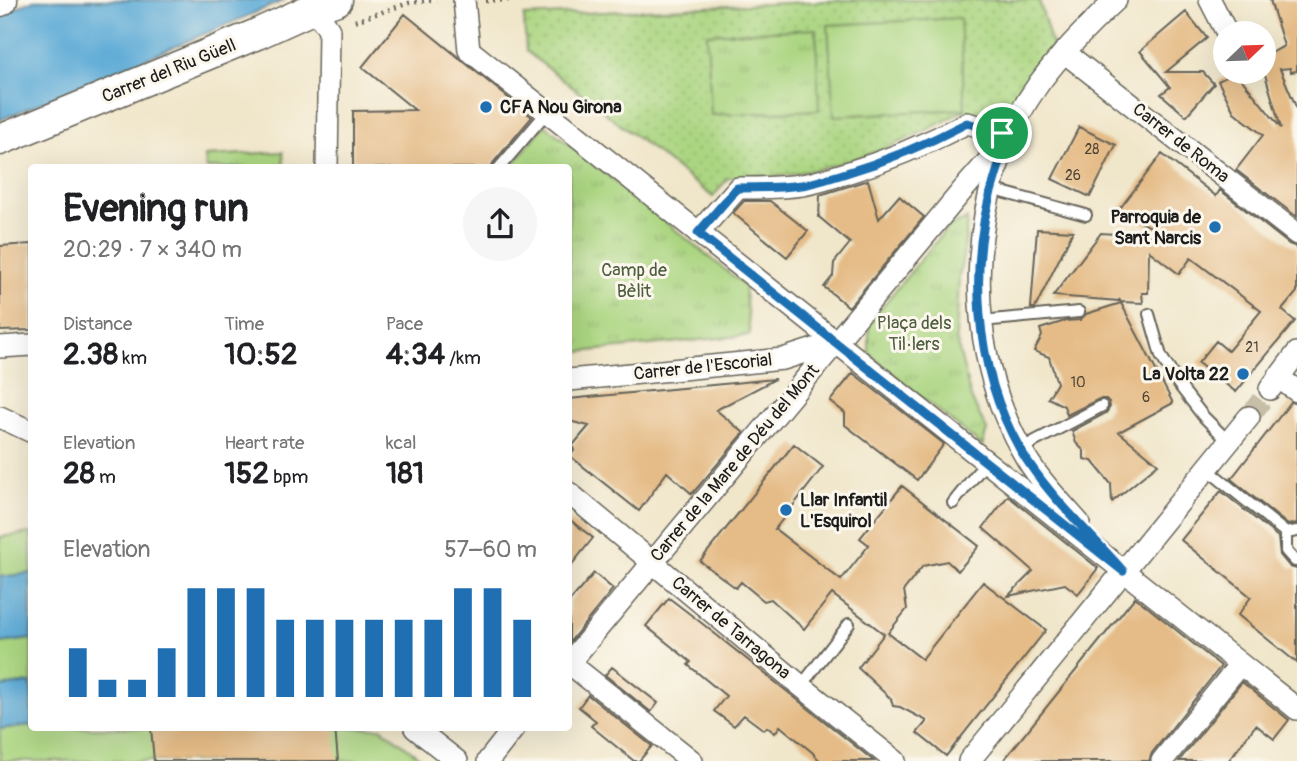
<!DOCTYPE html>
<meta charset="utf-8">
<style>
:root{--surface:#fff;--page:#f6f6f6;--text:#202124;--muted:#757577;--accent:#1f6fb2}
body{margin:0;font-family:Pangolin,sans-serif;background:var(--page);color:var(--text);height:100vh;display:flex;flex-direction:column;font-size:26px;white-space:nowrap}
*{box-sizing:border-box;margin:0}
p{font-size:23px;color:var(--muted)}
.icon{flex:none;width:38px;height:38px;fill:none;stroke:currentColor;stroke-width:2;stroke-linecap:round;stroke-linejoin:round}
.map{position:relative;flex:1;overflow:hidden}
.sheet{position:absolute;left:28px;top:164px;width:544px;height:567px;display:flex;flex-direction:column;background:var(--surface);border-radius:7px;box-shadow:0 7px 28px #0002}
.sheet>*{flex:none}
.needle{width:46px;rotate:67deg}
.fabs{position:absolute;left:1213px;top:21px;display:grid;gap:14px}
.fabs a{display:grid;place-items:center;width:63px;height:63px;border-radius:50%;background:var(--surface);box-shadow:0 7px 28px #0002;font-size:35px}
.pin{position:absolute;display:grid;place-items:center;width:60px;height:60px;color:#fff;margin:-30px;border:4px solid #fff;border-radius:50%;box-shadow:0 2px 7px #0007}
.round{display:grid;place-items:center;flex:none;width:74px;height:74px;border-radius:37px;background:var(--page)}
.overview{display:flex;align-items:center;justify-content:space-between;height:119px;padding:0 35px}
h1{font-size:38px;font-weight:700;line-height:52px}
.stats{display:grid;grid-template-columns:repeat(3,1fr);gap:10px;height:119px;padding:7px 35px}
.stats div{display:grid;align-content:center}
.stats b{font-size:30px;font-weight:700}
.stats small{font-size:19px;font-weight:400}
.stats p{font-size:19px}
.chart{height:196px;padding:14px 35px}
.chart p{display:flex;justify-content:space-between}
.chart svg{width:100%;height:126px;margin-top:7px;stroke:var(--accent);stroke-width:6}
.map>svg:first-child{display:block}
.grass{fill:url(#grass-dots);stroke:#64784e;stroke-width:2}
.park{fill:url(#park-tufts);stroke:#64784e;stroke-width:2}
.garden{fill:#abd581;stroke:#64784e;stroke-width:2}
.water{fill:#5eacd7;stroke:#3d647a;stroke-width:2}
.building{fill:#e5bc87}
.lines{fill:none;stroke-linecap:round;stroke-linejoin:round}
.street-tunnel{stroke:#c6bea7;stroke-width:21;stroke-dasharray:21 10;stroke-linecap:butt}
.lane-casing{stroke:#666359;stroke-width:14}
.street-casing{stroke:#666359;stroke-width:24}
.secondary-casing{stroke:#666359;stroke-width:33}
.path{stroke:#666359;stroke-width:4.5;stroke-dasharray:2 5;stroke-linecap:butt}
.lane{stroke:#fff;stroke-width:10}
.street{stroke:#fff;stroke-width:21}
.secondary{stroke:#fff;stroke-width:30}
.route-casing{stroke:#fff;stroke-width:14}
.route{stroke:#1f6fb2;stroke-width:9}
.poi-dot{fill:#1f6fb2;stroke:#fbf7ec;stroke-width:2.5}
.labels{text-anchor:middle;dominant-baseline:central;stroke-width:6;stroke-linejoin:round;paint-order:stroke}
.number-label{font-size:14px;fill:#4e4437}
.street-label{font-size:18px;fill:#1c1c1c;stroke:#fbf7ec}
.poi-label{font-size:18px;font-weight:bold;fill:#1c1c1c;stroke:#fbf7ec;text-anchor:start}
.park-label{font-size:18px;fill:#4e5d3f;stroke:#fbf7ec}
</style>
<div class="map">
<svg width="1297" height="761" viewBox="0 0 1297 761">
<defs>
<pattern id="grass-dots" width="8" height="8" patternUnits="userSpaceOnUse" patternTransform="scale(1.75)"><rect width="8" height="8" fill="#abd581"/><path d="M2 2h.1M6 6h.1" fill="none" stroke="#93b66f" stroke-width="1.8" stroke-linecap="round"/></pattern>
<pattern id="park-tufts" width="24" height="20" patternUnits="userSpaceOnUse" patternTransform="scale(1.75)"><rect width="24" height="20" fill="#abd581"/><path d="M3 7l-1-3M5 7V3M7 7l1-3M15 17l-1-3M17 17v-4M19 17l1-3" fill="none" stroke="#93b66f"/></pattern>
</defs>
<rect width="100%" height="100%" fill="#fbf7ec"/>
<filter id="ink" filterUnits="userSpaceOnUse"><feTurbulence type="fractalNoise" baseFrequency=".0143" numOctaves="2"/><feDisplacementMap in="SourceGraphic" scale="14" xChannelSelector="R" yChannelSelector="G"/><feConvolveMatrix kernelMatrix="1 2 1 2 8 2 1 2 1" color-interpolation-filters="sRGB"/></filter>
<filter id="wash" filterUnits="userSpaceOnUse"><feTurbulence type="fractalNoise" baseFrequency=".00686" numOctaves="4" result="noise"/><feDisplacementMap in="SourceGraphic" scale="28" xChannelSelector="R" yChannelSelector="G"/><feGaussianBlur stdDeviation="1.57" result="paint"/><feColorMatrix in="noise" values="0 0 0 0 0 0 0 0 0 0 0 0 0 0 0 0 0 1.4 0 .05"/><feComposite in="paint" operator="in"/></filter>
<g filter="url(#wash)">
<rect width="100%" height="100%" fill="#f0e6ca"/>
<path class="grass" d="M848 0H1039L1052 46 1007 118 962 111C914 140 853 163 799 173 776 178 752 178 728 178L713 197 526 51 524 16Z"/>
<path class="park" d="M816 29 819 110 711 115 707 34Z
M545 125 744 285 750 335 569 353V168H510Z
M283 152 284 168H206L205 156Z
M967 219 965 244 959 278 956 338 971 398 987 430 982 446 869 354V322L948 227Z"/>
<path class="garden" d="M960 18 965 109 834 116 828 25Z
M31 533 32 728H381L425 761H0V537Z"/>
<path class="water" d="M34 0H285L0 120V15Z
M31 573V639L0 643V577Z
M31 683V725L0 729V687Z"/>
<g id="blocks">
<path class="building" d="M1270 0H1297V71L1291 72 1290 68 1280 69 1297 109V217L1236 170 1263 135 1234 112 1218 81 1236 72H1260L1237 74 1281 128 1264 71V57L1284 46Z
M1186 12 1207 38 1166 72H1203L1214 84 1186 116 1161 94 1170 87 1140 51Z
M405 14 532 117 493 163 491 168H353V111L415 110 362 67Z
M1079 127 1116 145 1090 197 1052 179Z
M1162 154 1216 196 1220 190 1289 244 1297 247V292L1282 310 1295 321 1236 392 1198 363 1216 341 1228 351 1261 311 1191 258 1179 274 1149 251 1148 293H1142L1143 303 1121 302 1119 299 1120 301 1053 296 1101 233 1173 238 1118 211Z
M868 180 879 219 899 196 924 217 849 307 824 287 833 276 834 263 850 243 819 217 820 195Z
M744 201H770L808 231 787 257 733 213Z
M1037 229 1073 231 1035 308H1031Z
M32 244V330L0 331V246Z
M1121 303 1173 403 1119 432 1158 464 1112 502 1111 484 1092 461 1084 459V451L1076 443 1072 431 1106 413 1110 407 1109 402 1106 399H1099L1067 415 1064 406 1048 398 1057 383 1049 357 1034 351 1042 336 1040 329 1065 321 1080 320 1086 314Z
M853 373 944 444 917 480 845 425V413L830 401Z
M775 379 716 410 744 433 692 494 667 472 639 511 570 456 574 451 573 445 589 426 569 421V399Z
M1291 402 1297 404V523L1288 525 1231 479Z
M794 444 823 467 775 529 841 580 869 545 860 538 902 486 979 546 958 571 947 561 923 566 904 590 907 609 888 633 922 659 983 582 1046 630 946 756 917 733 927 721 900 707 893 706 891 699 858 668 884 634 832 594 804 629 771 599 764 601 741 582 736 588 700 561Z
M1221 491 1278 537 1280 555 1290 567 1297 569V663L1238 615 1251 597 1181 540Z
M1008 496 1098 568 1078 594 1065 584 1008 596 1033 571 983 528Z
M569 519 593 538 569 568Z
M594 573 613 589 569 643V602Z
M1135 597 1221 666 1152 753 1149 761H1003Z
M669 598 699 621 874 761H820L812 752 780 726 775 733 767 727 764 730 744 715 734 726 714 711 726 696 688 665 691 662 646 626Z
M612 667 658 703 651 712 605 675Z
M1242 682 1289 720 1274 739 1256 725 1228 761H1179Z
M588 695 652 746 639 761H634L591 726 596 721 579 707Z
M151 728H335L338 761H154Z"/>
</g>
</g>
<g filter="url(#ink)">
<use href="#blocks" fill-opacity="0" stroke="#666359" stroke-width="2"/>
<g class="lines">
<path class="street-tunnel" d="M1249 417 1270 389"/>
<defs>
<path id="lane" d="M499 168 547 112
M991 189 1086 215
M1149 314 1161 356 1179 385 1203 416 1229 442
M981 321 1079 312
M1020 449 1102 406
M1207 469 1286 533 1297 531
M953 503 986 462
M1286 533V551L1295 561
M801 686 849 624"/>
<path id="street" d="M464 0 469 50 1297 709
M1210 0 1227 33
M314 8 329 30 327 168
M1064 52 1297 234
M698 233 738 188C759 188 780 188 802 185 816 183 830 178 843 174 887 161 927 144 967 123L1011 135
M0 347 32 345
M1278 377 1297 391
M569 380 783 359 836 342
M1270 389 1297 353
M0 417 32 432
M569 493 801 686 895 761
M1079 523C1058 499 1035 476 1020 447 960 339 966 183 1040 82 1062 52 1088 26 1116 0
M415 728 457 761
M488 761 514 728
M692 761 569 663 962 191 1011 135
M969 761 1249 417
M1162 761 1240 664"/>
<path id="secondary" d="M0 1 2 0
M0 140 257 34 314 8 337 0"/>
</defs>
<use href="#lane" class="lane-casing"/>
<use href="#street" class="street-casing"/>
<use href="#secondary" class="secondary-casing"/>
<path class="path" d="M486 1 509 0
M355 21 409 3 436 0"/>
<use href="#lane" class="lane"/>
<use href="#street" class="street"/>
<use href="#secondary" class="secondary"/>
</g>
</g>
<g class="lines" filter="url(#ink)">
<defs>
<path id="route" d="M967 123 1011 135C1004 148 1000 161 996 175 967 262 974 368 1020 449 1047 495 1088 531 1123 571L698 233 737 188C759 188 780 188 802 185 816 183 830 178 843 174 887 161 927 144 967 123Z"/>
</defs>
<use href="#route" class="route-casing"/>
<use href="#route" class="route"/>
</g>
<g class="poi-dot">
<circle cx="486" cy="107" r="7"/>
<circle cx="1215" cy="227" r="7"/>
<circle cx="1243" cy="374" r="7"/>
<circle cx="786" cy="510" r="7"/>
</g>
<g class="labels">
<g class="number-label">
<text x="1092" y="149">28</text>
<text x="1073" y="175">26</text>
<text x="1252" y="347">21</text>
<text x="1078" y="382">10</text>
<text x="1146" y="397">6</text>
</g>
<g class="street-label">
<text transform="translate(169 71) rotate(-22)">Carrer del Riu Güell</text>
<text transform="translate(1181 143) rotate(38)">Carrer de Roma</text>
<text transform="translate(703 367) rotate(-6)">Carrer de l'Escorial</text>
<text transform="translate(735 463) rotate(-50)">Carrer de la Mare de Déu del Mont</text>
<text transform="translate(731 628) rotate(40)">Carrer de Tarragona</text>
</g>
<g class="poi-label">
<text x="500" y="107">CFA Nou Girona</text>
<text x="1201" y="217" text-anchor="end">Parroquia de<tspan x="1201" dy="21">Sant Narcis</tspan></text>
<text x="1229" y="374" text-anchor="end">La Volta 22</text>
<text x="800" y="500">Llar Infantil<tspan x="800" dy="21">L'Esquirol</tspan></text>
</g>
<g class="park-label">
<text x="634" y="270">Camp de<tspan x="634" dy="21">Bèlit</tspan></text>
<text x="914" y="323">Plaça dels<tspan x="914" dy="21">Til·lers</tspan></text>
</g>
</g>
</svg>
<div class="fabs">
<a><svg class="needle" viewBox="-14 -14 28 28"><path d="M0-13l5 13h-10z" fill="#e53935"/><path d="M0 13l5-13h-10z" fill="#757577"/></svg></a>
</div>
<div class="pin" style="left:1002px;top:133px;background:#1e9e55"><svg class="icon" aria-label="arrive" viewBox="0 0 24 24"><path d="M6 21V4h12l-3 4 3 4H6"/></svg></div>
<section class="sheet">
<div class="overview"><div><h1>Evening run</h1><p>20:29 · 7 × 340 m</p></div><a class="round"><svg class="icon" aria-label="share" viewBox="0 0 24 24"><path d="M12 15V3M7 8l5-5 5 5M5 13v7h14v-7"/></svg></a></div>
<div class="stats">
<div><p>Distance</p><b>2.38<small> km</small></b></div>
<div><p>Time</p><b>10:52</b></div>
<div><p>Pace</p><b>4:34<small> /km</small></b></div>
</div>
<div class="stats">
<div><p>Elevation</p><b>28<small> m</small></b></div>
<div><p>Heart rate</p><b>152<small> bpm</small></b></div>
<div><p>kcal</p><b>181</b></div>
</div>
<div class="chart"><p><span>Elevation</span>57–60 m</p>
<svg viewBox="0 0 160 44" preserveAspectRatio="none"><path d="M5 44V27M15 44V38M25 44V38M35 44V27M45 44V6M55 44V6M65 44V6M75 44V17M85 44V17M95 44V17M105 44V17M115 44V17M125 44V17M135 44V6M145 44V6M155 44V17"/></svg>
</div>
</section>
</div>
